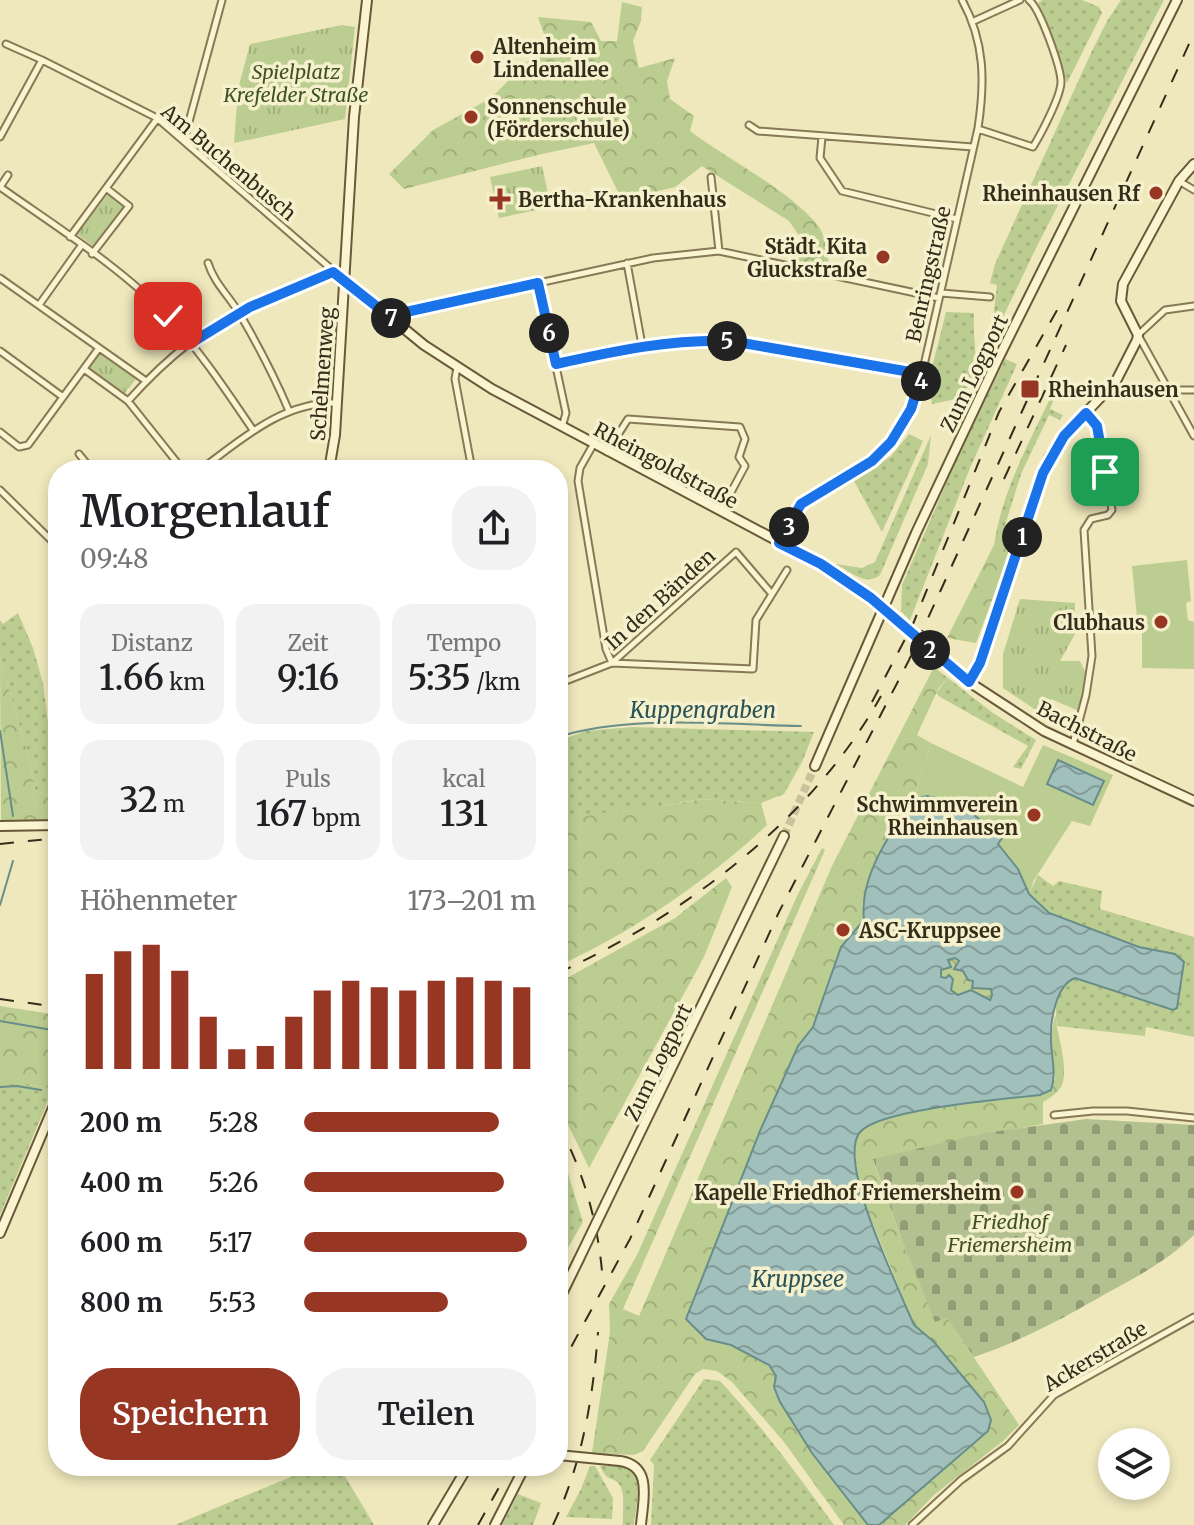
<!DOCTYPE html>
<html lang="de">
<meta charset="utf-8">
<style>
:root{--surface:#fff;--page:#f2f2f2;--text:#202124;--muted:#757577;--accent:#983624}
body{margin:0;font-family:Merriweather,serif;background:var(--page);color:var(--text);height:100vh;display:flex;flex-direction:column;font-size:30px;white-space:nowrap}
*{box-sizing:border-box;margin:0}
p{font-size:26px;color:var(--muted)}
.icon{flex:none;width:44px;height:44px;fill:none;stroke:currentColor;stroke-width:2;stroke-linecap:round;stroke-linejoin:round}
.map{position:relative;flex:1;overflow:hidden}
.side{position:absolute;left:48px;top:460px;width:520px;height:1016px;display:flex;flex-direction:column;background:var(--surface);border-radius:32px;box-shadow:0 4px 12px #0003}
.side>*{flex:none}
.controls{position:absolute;left:1098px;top:1428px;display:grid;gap:16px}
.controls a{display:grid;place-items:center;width:72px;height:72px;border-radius:50%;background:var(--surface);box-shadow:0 4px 12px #0003;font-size:40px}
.pin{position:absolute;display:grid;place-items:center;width:68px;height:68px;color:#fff;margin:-34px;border-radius:16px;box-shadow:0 4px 12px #0006}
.km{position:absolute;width:40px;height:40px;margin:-20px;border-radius:50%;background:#222;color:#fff;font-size:22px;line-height:40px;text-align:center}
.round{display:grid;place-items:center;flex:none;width:84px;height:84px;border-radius:32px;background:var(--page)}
.overview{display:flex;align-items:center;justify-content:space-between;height:136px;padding:0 32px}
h1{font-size:44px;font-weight:600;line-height:60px}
.figures{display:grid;grid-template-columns:repeat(3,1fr);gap:12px;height:136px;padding:8px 32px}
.figures div{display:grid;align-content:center;border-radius:20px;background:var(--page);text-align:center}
.figures b{font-size:34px;font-weight:600}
.figures small{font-size:22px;font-weight:400}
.figures p{font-size:22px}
.chart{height:224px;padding:16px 32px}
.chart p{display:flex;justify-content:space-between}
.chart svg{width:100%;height:144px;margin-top:8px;stroke:var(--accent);stroke-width:6}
.primary-button{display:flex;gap:16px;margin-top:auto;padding:16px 32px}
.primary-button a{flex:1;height:92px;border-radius:32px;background:var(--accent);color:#fff;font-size:32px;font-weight:600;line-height:92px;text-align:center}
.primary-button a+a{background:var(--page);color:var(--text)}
ul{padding:0 32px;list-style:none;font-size:26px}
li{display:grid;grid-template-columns:128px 96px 1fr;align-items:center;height:60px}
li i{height:20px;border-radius:10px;background:var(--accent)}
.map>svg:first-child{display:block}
.grass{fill:url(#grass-dots)}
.forest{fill:url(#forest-crowns)}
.cemetery{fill:url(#cemetery-stones)}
.park{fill:url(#park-tufts)}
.pitch{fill:#bccd91}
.water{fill:url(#water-waves);stroke:#688e8a;stroke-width:2;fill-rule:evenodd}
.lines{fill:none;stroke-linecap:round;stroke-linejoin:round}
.stream{stroke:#688e8a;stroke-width:2}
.secondary-tunnel{stroke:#cac29d;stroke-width:8;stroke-dasharray:8 4;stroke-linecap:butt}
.street-casing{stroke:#877856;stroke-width:9}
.secondary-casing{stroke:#695939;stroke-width:12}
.street{stroke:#faf4d0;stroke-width:5}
.secondary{stroke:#faf4d0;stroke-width:8}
.rail{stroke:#362c1b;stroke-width:2;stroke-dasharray:14 14;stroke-linecap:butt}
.secondary-bridge-casing{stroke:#695939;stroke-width:12;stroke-linecap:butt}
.secondary-bridge{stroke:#faf4d0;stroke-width:8}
.route-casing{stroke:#fff;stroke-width:16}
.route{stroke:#1a73e8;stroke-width:10}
.poi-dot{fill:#983624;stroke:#f6f1cd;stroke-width:3}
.labels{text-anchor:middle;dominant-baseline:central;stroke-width:7;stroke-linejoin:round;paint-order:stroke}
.poi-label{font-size:20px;font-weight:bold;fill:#362c1b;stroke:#f6f1cd;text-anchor:start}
.park-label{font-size:20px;font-style:italic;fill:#3e5321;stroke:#f6f1cd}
.street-label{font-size:20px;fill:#362c1b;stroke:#f6f1cd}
.water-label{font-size:22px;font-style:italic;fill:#295256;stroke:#f6f1cd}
</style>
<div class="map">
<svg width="1194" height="1525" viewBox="0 0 1194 1525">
<defs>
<pattern id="grass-dots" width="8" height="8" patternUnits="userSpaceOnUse" patternTransform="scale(2)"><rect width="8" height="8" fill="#bccd91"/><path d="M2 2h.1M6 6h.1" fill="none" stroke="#a2b07c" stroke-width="1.8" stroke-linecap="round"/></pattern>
<pattern id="forest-crowns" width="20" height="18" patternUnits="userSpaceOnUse" patternTransform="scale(2)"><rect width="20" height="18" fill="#bccd91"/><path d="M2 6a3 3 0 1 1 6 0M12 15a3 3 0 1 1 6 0" fill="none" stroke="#a2b07c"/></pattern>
<pattern id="cemetery-stones" width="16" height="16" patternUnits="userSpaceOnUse" patternTransform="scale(2)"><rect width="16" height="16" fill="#b3c191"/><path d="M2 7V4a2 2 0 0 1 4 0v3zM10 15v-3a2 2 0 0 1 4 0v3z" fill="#929d76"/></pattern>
<pattern id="park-tufts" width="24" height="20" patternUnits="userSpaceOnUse" patternTransform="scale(2)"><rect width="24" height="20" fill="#bccd91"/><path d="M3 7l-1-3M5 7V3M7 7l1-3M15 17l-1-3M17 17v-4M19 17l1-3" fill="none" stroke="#a2b07c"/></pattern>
<pattern id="water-waves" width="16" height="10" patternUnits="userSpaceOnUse" patternTransform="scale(2)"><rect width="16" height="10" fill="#a1c0bc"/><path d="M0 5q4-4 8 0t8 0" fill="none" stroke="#849c98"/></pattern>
</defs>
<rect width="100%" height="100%" fill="#efe8bd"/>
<path class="grass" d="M1042 0H1082L1099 7 1102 13 1067 83 1038 3Z
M1121 0H1164L1037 246 1003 317 1005 323 994 342 991 338 997 285 990 283 995 264 1091 53 1107 21Z
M946 312 974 313C972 349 984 366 961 398L932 404 929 379Z
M1005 359 1017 364 970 468 910 620 901 611 902 585 959 454Z
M1059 379 1061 380 1050 409 1063 415 1060 420 1049 415 1021 474 1002 535 1010 539 1016 535 1010 551 994 545C1003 485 1035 433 1059 379Z
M909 434 923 441 882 532 854 481 891 456Z
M931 435 928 464 880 575C866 587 849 571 836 564L862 568 875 562Z
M18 613 33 648 43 683 52 754 58 767V795L42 794 35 791 29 758 0 658V620L3 624Z
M948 678 993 713 1036 740 1021 769 1013 767 1028 746 940 697 936 693Z
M632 727 814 732 802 762 784 794 761 803 701 799 558 824V741L586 731Z
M1038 875 1053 886 1059 881 1102 891 1100 909 1194 937V1037L1146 1027 1145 1036 1057 1026C1054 1007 1055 986 1075 978L1174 1010 1156 949 1139 947 1049 913 1029 894Z
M0 1084H28L53 1089 0 1215Z
M558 1141 583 1222 558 1265Z
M704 1379 720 1381C762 1426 798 1475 834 1525H651L654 1465 650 1460Z
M317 1466H339L374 1525H175Z
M590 1466H595L613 1498 612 1519 566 1517 581 1489Z
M600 1466C608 1466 620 1465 628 1467 645 1473 635 1511 634 1525H623C622 1514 626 1492 619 1484 609 1474 609 1484 600 1466Z
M518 1494 541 1503 533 1525H502Z"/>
<path class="forest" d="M622 2 642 7 641 21 633 41 639 68 675 58 667 81 670 99 694 116 690 131C727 159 787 189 816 223 827 236 828 255 829 271L797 264 800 237 789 221 702 166 675 187 622 200 594 143 542 154 404 189 389 174 433 130 491 98 528 61 545 37 538 17 591 22 601 41H617Z
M994 545 1010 551 976 643 947 638Z
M0 658 29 758 35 791 42 794 58 795V820H1Z
M934 667 948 678 938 689 917 735 931 743 914 799 899 820 862 904 865 920 841 947 813 1027 798 1046 706 1339C730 1345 763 1354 776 1376L774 1387 780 1402 812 1453 868 1525H844L784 1442 732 1382 717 1371 703 1369 695 1374 643 1451 634 1455 592 1453 610 1332 609 1304 637 1255 797 896 822 848 825 850 623 1309 639 1316 832 866Z
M701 799 761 803 767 825C713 877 627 936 558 966V824C602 808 654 810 701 799Z
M726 878 732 887 704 957 589 1168 558 1104V983L675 918Z
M955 957 962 971 974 981 977 990 987 987 991 989 992 995 990 1000 968 992 958 995 951 990 946 979 941 977V969H948L950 966 947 960Z
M0 1006 58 1015V1079L53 1089 28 1084H0Z
M1055 1015C1057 1035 1069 1065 1062 1085 1059 1092 1050 1098 1043 1102V1124L952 1141 873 1160 903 1243 935 1321 947 1317 1019 1425 1003 1441 934 1495 905 1525H878L988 1431 934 1342 914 1325 863 1199 854 1162V1146L859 1133 872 1122 1055 1080 1051 1037Z"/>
<path class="cemetery" d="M1086 1119 1194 1125V1235C1167 1261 1140 1275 1107 1293 1064 1318 1021 1341 974 1357L947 1318 935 1322 903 1243 873 1159 985 1133Z"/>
<path class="park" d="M342 25 355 27 345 119 234 143 238 89 250 44Z
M542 166 551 207 499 218 490 177Z
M108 194 125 206 94 247 77 234Z
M100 354 136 379 124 394 88 368Z
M1020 599 1075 603V634L1060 661H1080L1085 672 1079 711 1051 699 1046 717 1003 688V654Z"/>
<path class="pitch" d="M1187 560 1191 601 1186 603 1188 620 1194 622V669L1142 668V628H1138L1132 566Z
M931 743 1023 787 1043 745 1113 775 1090 826 1072 821 1034 880 1029 894 1018 869 998 843 1001 838 963 805 959 809C943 799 932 795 914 799Z"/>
<path class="water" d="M1058 760 1104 781 1093 805 1047 784Z
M927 796 944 800 958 809 962 805 1002 838 998 844 1018 869 1029 894 1049 913 1139 947 1175 954 1184 962 1177 1008 1173 1010 1075 978C1056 985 1050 1021 1051 1040 1051 1057 1057 1073 1051 1090L1040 1095C1006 1099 880 1109 860 1132 837 1160 893 1275 906 1307L914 1325 934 1342 984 1402 991 1420 988 1431 879 1525H868L812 1453 780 1402 774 1387 776 1376 769 1365 731 1345 706 1339 686 1319 760 1131 798 1046 813 1027 841 947 864 920C859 877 890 833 914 799ZM955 958 959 961 954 969 963 971 968 980 973 981 972 988 991 989 992 995 990 1000 971 990 958 995 951 990 953 979 949 975 946 978 941 977V970L951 967 948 960Z"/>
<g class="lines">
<path class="stream" d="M0 731 13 816
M558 737C630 714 725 725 801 726
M0 905 13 861
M0 1021 58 1031
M0 1087 17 1086 41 1090"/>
<path class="secondary-tunnel" d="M784 836 815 766"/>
<defs>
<path id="street" d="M974 21 1020 0
M6 44 42 60 157 118 344 280
M749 125 758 131 973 147
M978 129 1033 147C1041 134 1061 96 1061 82 1061 68 1040 8 1029 0
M0 137 42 60
M822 137 820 158 842 191 957 219
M184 140 222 0
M8 175 0 187C55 226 124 269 169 318 201 352 227 392 253 430
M711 177 719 251
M1179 181 1194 190
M70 237 157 119
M92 254 129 206 106 188
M208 263C214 283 230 297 241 316 259 347 275 378 289 411
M627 263 642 345
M0 278 146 381
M538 283 566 413 562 427
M941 293 990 297
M39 305 81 246
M1194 306 1165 310 1138 335 1194 436
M395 321 406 312 653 258 719 251 939 298
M0 351 63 397
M556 364C615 351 670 339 731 341L922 374
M457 367 455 379 472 470
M84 369 128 401 183 470
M1170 390H1194
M128 401C162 363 204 326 251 306 278 294 306 286 333 272
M0 432 19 447 28 445 99 348
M593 445 580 468 578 481 606 649 612 663 753 669 756 620 787 570
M607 452 628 419 740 427 745 439 739 457 745 466 721 511
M79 454 92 470
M200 470C241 440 283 401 337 403
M0 490 58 547
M770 537C794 495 844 486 879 455 903 434 914 404 922 374L978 128C985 82 985 42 962 0
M780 542 800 505
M558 684 612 663 736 552 771 593
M1073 744 1086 695 1092 656 1084 530 1091 519 1108 515 1112 510 1097 426 1086 413
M1054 1115 1093 1111H1127L1194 1118
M912 1525 961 1480 1008 1446 1054 1395 1194 1317"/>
<path id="secondary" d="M345 280 424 345 492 389 821 564 871 598 969 682 1044 731 1194 801
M329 470 335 435 354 117 367 0
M969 682 980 663 1049 458 1064 436 1116 381 1137 340 1138 335 1121 301 1123 284 1179 181 1194 164
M815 766 916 533 998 359 1177 0
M0 826 58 825
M606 1203 784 836
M0 1233 58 1096
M558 1302 579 1259
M620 1461C653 1466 643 1500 641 1525
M433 1525 468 1466
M495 1525 525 1466"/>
</defs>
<use href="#street" class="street-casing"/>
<use href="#secondary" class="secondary-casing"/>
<use href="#street" class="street"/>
<use href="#secondary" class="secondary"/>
<path class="rail" d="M1004 479 1066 345
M872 702 913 624 999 412 1060 305
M0 844 58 838
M558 973C685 915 812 820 881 696
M0 999 58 1007
M558 1124C583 1170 597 1219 602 1271
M558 1371 630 1239 779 912 909 660 1194 33
M478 1525 511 1466
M553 1525C582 1464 593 1399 598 1332"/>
<defs>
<path id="secondary-bridge" d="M579 1259 606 1203
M558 1455 620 1461"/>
</defs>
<use href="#secondary-bridge" class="secondary-bridge-casing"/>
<use href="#secondary-bridge" class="secondary-bridge"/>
</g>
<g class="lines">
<defs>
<path id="route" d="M168 316 191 343 250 307 333 272 395 321 406 312 538 283 556 364C615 351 670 339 731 341L922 374 911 409 891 442 872 461 801 504 779 543 821 564 871 598 969 682 980 663 1043 473 1064 436 1086 413 1097 426 1105 472"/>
</defs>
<use href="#route" class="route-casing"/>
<use href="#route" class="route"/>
</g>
<g class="poi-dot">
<circle cx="477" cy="57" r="8"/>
<circle cx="471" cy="117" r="8"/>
<circle cx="1156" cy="193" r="8"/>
<path d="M496 187h8v8h8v8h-8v8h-8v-8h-8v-8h8z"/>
<circle cx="883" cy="257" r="8"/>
<rect x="1020" y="379" width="20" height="20" rx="4"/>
<circle cx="1161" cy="622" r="8"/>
<circle cx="1034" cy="815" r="8"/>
<circle cx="843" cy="930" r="8"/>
<circle cx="1017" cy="1192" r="8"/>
</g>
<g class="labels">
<g class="poi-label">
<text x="493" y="46">Altenheim<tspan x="493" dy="23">Lindenallee</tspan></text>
<text x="487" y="106">Sonnenschule<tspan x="487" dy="23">(Förderschule)</tspan></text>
<text x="1140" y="193" text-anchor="end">Rheinhausen Rf</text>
<text x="518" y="199">Bertha-Krankenhaus</text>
<text x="867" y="246" text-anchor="end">Städt. Kita<tspan x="867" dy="23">Gluckstraße</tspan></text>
<text x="1048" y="389">Rheinhausen</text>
<text x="1145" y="622" text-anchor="end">Clubhaus</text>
<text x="1018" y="804" text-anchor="end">Schwimmverein<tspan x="1018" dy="23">Rheinhausen</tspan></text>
<text x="859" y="930">ASC-Kruppsee</text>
<text x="1001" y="1192" text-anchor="end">Kapelle Friedhof Friemersheim</text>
</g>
<g class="park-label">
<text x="296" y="71">Spielplatz<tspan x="296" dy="23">Krefelder Straße</tspan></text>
<text x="1010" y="1221">Friedhof<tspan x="1010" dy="23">Friemersheim</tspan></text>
</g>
<g class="street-label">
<text transform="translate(229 162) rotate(40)">Am Buchenbusch</text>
<text transform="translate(928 274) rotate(-77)">Behringstraße</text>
<text transform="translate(974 373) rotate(-64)">Zum Logport</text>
<text transform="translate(322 374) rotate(-86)">Schelmenweg</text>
<text transform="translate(666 465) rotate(28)">Rheingoldstraße</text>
<text transform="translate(660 599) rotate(-42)">In den Bänden</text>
<text transform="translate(1087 731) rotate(27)">Bachstraße</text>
<text transform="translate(658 1062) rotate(-64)">Zum Logport</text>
<text transform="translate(1095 1356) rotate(-31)">Ackerstraße</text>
</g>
<g class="water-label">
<text x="703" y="710">Kuppengraben</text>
<text x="798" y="1279">Kruppsee</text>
</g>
</g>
</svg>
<div class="controls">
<a><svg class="icon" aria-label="layers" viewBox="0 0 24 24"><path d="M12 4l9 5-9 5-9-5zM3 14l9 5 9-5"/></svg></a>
</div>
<div class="pin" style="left:1105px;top:472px;background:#1e9e55"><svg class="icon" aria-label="arrive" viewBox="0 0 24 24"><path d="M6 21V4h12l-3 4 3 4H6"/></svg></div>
<div class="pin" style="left:168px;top:316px;background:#d93025"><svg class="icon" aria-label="check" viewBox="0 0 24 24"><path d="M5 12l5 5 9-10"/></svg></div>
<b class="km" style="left:1022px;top:537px">1</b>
<b class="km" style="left:930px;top:650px">2</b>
<b class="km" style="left:789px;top:527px">3</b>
<b class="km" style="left:921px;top:381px">4</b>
<b class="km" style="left:727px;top:341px">5</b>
<b class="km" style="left:549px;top:333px">6</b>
<b class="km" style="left:391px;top:318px">7</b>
<section class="side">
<div class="overview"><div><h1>Morgenlauf</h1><p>09:48</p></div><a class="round"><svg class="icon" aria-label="share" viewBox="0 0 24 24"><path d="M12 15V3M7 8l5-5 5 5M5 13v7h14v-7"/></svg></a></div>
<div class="figures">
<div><p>Distanz</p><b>1.66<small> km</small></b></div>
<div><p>Zeit</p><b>9:16</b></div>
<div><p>Tempo</p><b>5:35<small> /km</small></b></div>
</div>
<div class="figures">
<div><b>32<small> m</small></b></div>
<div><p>Puls</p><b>167<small> bpm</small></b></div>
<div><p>kcal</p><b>131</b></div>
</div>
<div class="chart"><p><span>Höhenmeter</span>173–201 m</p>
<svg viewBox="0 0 160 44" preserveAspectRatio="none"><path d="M5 44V15M15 44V8M25 44V6M35 44V14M45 44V28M55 44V38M65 44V37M75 44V28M85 44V20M95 44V17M105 44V19M115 44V20M125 44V17M135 44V16M145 44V17M155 44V19"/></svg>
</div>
<ul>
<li><b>200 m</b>5:28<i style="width:84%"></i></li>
<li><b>400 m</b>5:26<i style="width:86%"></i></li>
<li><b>600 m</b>5:17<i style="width:96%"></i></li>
<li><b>800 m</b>5:53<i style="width:62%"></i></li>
</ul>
<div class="primary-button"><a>Speichern</a><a>Teilen</a></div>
</section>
</div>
